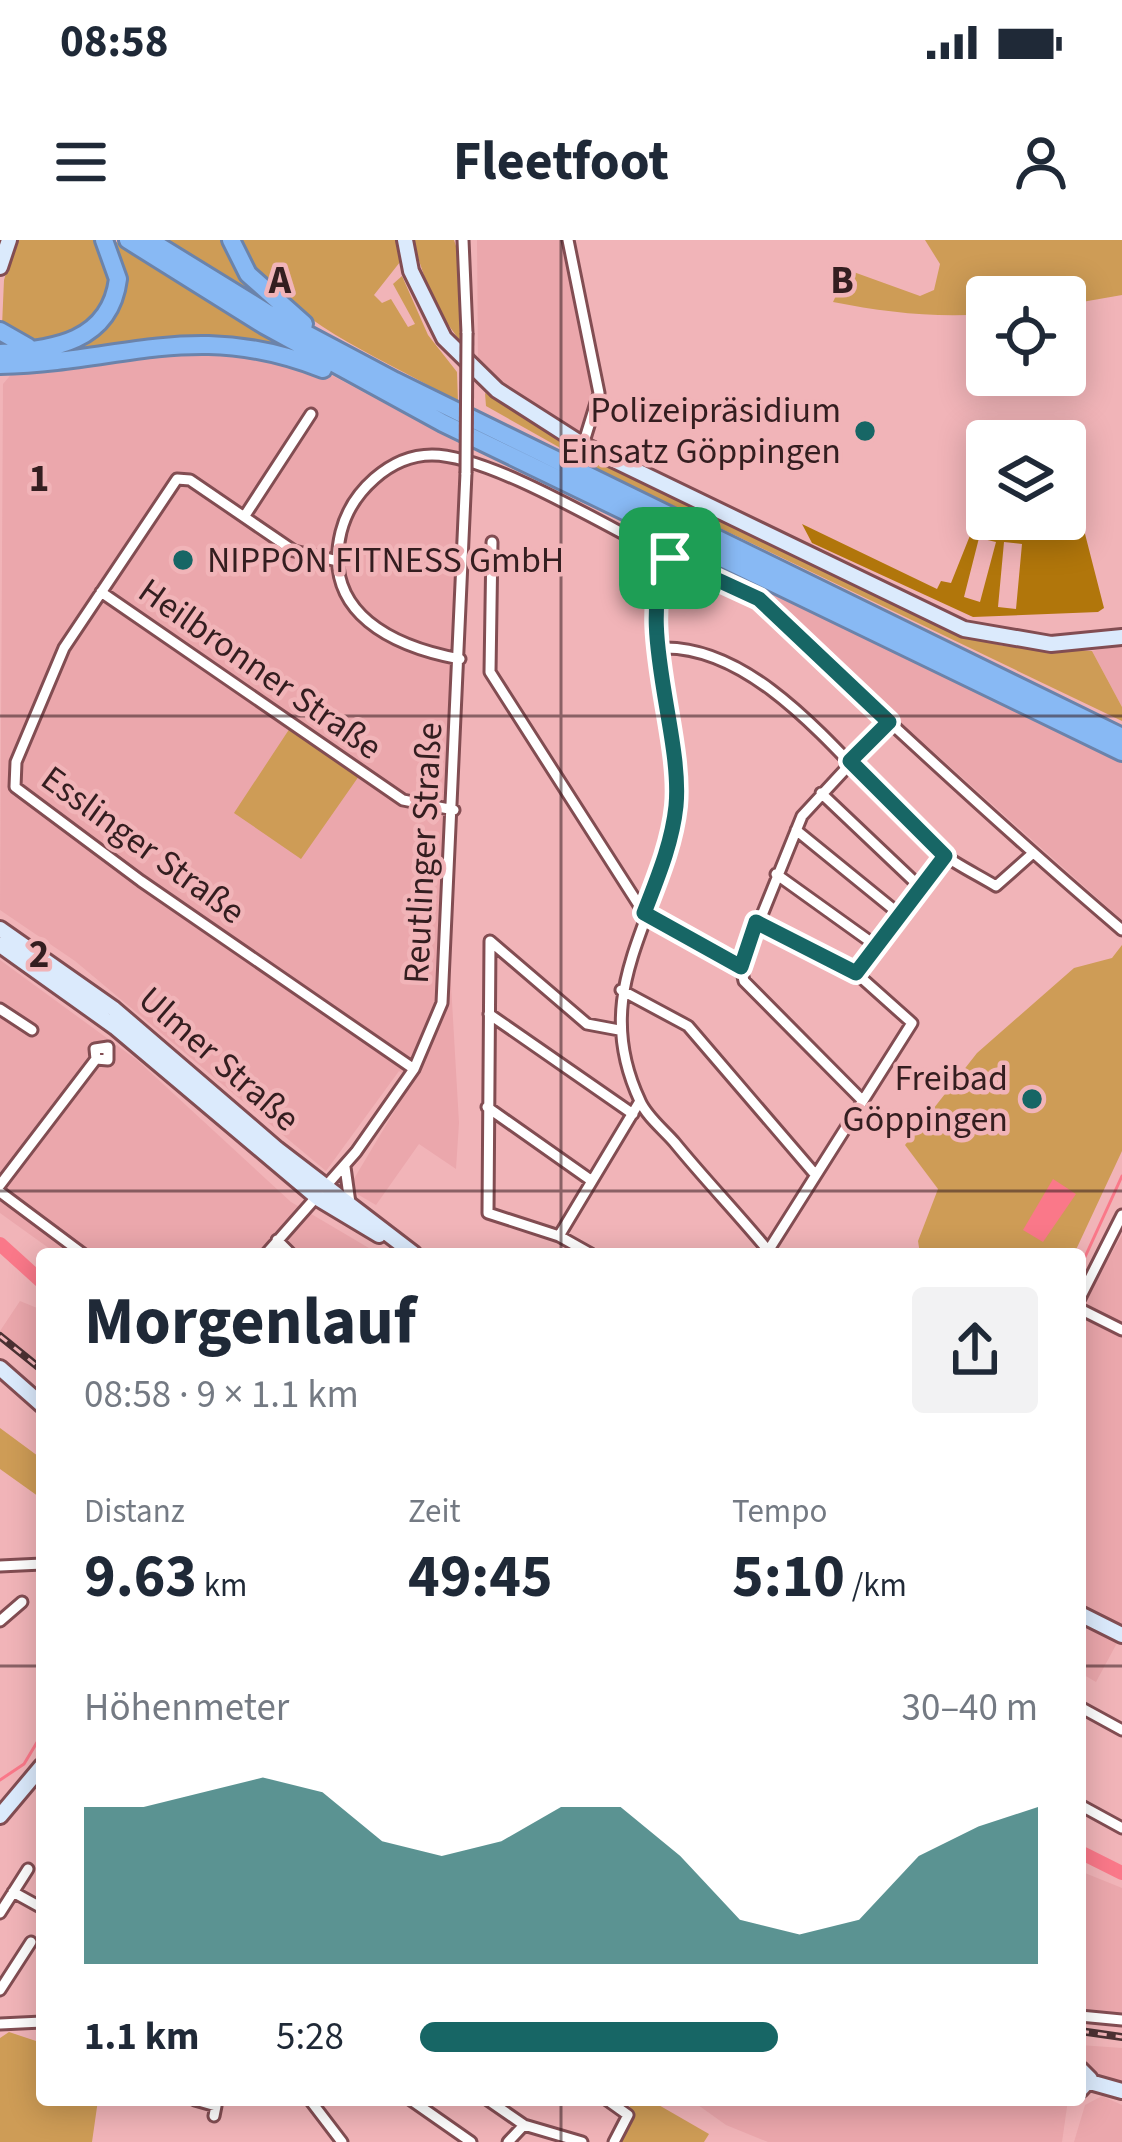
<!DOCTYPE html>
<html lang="de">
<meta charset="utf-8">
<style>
:root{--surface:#fff;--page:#f2f2f3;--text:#1f2937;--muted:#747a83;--accent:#176665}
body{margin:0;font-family:"Source Sans 3",sans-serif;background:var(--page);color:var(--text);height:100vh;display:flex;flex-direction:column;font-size:45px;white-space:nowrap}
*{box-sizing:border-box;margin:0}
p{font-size:39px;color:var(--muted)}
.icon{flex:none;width:66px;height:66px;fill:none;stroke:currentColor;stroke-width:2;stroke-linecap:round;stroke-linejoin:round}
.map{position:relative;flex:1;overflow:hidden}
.drawer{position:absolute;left:36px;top:1008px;width:1050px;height:858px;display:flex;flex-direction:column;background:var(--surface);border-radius:12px;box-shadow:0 6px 30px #0003}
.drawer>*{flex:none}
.fabs{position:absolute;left:966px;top:36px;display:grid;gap:24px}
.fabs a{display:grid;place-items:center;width:120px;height:120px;border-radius:12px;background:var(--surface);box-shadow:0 6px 30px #0003;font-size:60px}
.pin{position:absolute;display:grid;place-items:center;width:102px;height:102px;color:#fff;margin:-51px;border-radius:24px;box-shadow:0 6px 18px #0006}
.round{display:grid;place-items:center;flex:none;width:126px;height:126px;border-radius:12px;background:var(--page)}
.summary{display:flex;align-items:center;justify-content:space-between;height:204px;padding:0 48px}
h1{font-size:66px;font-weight:700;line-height:90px}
.stats{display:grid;grid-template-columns:repeat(3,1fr);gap:18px;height:204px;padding:12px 48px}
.stats div{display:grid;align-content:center}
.stats b{font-size:60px;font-weight:700}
.stats small{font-size:33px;font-weight:400}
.stats p{font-size:33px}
.chart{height:336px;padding:24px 48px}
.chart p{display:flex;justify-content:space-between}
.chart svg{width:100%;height:216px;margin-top:12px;fill:var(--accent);opacity:.7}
ul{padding:0 48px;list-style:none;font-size:39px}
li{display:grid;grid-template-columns:192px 144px 1fr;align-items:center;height:90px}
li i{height:30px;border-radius:15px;background:var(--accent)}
.status{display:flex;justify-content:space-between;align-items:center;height:84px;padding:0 60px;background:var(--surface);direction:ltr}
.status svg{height:33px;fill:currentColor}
header{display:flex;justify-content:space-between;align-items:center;height:156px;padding:0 48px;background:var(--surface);font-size:54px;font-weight:700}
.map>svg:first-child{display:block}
.built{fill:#eba7ac}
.green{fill:#ce9c56}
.forest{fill:#b1760b;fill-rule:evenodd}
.water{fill:#fa7889}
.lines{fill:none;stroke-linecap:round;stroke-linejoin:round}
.stream{stroke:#fa7889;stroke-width:3}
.river{stroke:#fa7889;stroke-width:14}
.street-casing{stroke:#824d52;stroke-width:15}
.secondary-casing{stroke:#824d52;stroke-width:20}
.highway-casing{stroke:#6b83aa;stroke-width:22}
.street{stroke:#fff;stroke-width:9}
.secondary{stroke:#dbeafc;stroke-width:14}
.highway{stroke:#88b9f4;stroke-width:16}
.rail-casing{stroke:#4c3133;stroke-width:8}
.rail{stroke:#f1b4b8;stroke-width:3;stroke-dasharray:9;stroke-linecap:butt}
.street-bridge-casing{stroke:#824d52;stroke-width:15;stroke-linecap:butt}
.street-bridge{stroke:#fff;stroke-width:9}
.route-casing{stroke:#fff;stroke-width:24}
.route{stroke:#176665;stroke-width:15}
.grid{fill:none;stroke:#341e20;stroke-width:3;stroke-opacity:0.55}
.poi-dot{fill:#176665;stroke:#f1b4b8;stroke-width:4.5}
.labels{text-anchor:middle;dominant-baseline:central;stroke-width:9;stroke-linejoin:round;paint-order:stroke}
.poi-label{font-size:36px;fill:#341e20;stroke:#f1b4b8;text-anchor:end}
.street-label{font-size:36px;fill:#341e20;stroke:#f1b4b8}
.grid-label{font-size:39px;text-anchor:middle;font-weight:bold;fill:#341e20;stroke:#f1b4b8;stroke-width:9;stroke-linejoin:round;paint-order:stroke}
</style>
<div class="status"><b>08:58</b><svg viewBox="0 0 49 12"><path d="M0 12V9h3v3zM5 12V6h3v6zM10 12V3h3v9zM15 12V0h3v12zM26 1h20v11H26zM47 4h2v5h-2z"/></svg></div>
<header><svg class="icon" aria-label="menu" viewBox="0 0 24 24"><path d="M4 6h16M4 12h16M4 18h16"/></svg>Fleetfoot<svg class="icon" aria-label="person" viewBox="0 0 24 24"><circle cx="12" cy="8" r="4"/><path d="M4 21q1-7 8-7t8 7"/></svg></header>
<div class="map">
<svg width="1122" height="1902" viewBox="0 0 1122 1902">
<rect width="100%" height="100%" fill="#f1b4b8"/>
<path class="built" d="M477 0H572L602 157 591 202 508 152 478 120Z
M226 105 320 129 458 203 466 233 464 419 450 727 459 883 456 929 419 904 376 965 357 954 352 942 413 840 399 831 326 931 75 721 0 670 3 144 14 131Z
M765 348 1122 523V680L760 357Z
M1122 405V467L1092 411Z
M0 720 137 820 291 962 379 1014H57L0 973Z
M1122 995V1387L1080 1365V1068Z
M20 1061 42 1070V1125L0 1091Z
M1080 1383 1117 1403 1096 1442 1084 1435 1080 1441Z
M1080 1631 1122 1648V1776L1080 1770Z
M1080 1805 1122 1808V1845L1080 1834Z
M1102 1856 1122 1865V1902H1074L1085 1865Z
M691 1860H1068L1062 1902H768L726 1885Z"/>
<path class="green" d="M16 0H98L113 40C96 84 74 95 29 104L2 86 4 40Z
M108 0H113L289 109 266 105 6 118C42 113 104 113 115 68 120 50 110 19 108 0Z
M161 0H223L242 40 276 69Z
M237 0H397L400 22 374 55 382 63 391 59 408 87 415 84 393 44 402 36 428 95 457 132 458 162C377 114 286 85 237 0Z
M412 0H454L461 21 460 101 434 65Z
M925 0H1122V55L1065 65V57H987V74C934 78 884 72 833 62L848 30 920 56 934 50 940 24Z
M485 153 605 226 952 392 1003 406 1092 411 1122 467V481L603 232 486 166Z
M290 488 359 536 301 619 234 573Z
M1122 705V911L1074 1014H920L918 1001 938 949 905 905 977 813 1074 728 1112 718Z
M0 1188 42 1219V1259L0 1229Z
M9 1792 42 1803V1860H98L92 1902H0V1798Z
M634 1860H650L709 1894 704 1902H617L633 1876 628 1869Z"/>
<path class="forest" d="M802 284 937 349 941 341 951 343 971 293 1084 290 1104 368 1098 372 973 377 812 303ZM979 298 996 302 980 362 964 357ZM1004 302 1022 304 1016 369 998 367Z"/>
<path class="water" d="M1053 939 1076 954 1043 1002 1023 990Z"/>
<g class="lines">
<path class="stream" d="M1080 1028 1122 936
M0 1540 24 1524 42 1494"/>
<path class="river" d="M0 1004 42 1042
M1080 1612 1122 1633"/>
<defs>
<path id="street" d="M463 0 467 93
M568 0 599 153 583 205
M244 277 311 174
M492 302 490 432 644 673 741 727 744 741 862 860
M670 318C635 377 680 490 676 561 671 672 584 742 640 861 647 877 664 890 675 903 706 941 740 976 771 1014
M338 321 294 311 190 240 177 239 64 408 16 522 15 547 141 641 414 829
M101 352 403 560 454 570
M661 408C772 404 863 552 941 613 957 625 978 635 996 646L1032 614
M460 419C395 407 321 374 341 292 351 252 390 215 432 215 490 215 609 288 666 316 695 330 729 341 757 358 798 384 835 431 870 464 953 541 1036 617 1122 690
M821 553 919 646
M796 590 898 673
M776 634 875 705
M756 682 856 733 912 783 768 1011
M490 701 488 973 559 996 591 1014
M490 701 587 784 619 790
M741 727 802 576 889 482
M856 733 945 617
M621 750 688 786 814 933
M0 769 32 790
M489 774 633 874
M487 867 592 941
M345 927 350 963
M0 945 96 819 95 809 108 807V820L96 819
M0 952 83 1014
M559 996 640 861
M277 1000 291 1014
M266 1014 356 912 414 829 442 763 466 233
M1080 1058 1122 975
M1080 1069 1122 1090
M0 1326 42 1324
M0 1381 22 1362
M1080 1467 1122 1490
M1080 1565 1122 1588
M13 1652 42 1668
M0 1673 28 1629
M0 1750 31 1702
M1080 1776 1122 1780
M0 1784 42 1782
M195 1860 216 1866 214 1876
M310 1860 342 1902
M411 1860 471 1902
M488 1860 524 1885 582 1902
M607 1860 628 1875 614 1902
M508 1902 524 1885"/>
<path id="secondary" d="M405 0 411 31 444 98 497 150 583 205 964 389 1051 404 1122 397
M0 27 9 0
M0 689 114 769 277 909 414 1014
M0 705 115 787 319 959 379 995
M0 1128 42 1165
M1080 1374 1122 1395
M0 1576 42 1526
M1080 1829 1090 1839 1080 1850
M1090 1842 1122 1851"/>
<path id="highway" d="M128 0 264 85 443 183 1122 512
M149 0 269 74 395 141 1122 497
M231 0 248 34 304 84
M0 91 28 107
M0 113C53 110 110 102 118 39L104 0
M0 125C125 122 196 79 323 129"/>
</defs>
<use href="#street" class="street-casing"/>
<use href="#secondary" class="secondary-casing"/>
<use href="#highway" class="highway-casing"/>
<use href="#street" class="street"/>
<use href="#secondary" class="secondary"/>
<use href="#highway" class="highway"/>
<defs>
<path id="rail" d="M0 1096 42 1130
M1080 1791 1122 1797"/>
</defs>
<use href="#rail" class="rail-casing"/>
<use href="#rail" class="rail"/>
<defs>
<path id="street-bridge" d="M466 233 467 93"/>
</defs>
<use href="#street-bridge" class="street-bridge-casing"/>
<use href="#street-bridge" class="street-bridge"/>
</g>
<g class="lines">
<defs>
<path id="route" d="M670 318 759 359 889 482 850 521 945 616 856 733 756 682 741 727 644 673C657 639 672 604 676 566 683 493 633 379 670 318Z"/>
</defs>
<use href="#route" class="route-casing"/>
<use href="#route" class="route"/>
</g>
<path class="grid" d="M561 0V1014M0 476H1122M0 951H1122M0 1426H42M1080 1426H1122M561 1860V1902"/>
<g class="poi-dot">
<circle cx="865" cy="191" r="12"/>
<circle cx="183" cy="320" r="12"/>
<circle cx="1032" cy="859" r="12"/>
</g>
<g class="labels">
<g class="poi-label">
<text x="841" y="170">Polizeipräsidium<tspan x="841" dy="41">Einsatz Göppingen</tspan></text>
<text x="207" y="320" text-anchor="start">NIPPON FITNESS GmbH</text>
<text x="1008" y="838">Freibad<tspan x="1008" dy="41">Göppingen</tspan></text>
</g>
<g class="street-label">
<text transform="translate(260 429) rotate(35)">Heilbronner Straße</text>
<text transform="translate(143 605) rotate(36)">Esslinger Straße</text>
<text transform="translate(423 613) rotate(-87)">Reutlinger Straße</text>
<text transform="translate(219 819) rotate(41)">Ulmer Straße</text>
</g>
</g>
<g class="grid-label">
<text x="280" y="53">A</text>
<text x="842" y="53">B</text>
<text x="39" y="251">1</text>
<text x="39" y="727">2</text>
</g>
</svg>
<div class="fabs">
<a><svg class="icon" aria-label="locate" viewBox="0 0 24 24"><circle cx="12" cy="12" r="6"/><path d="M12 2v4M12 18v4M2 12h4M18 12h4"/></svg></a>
<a><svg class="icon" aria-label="layers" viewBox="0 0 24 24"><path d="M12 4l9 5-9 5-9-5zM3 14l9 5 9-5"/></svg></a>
</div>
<div class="pin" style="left:670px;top:318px;background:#1e9e55"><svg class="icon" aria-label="arrive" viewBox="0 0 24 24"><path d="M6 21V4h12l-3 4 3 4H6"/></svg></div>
<section class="drawer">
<div class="summary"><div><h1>Morgenlauf</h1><p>08:58 · 9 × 1.1 km</p></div><a class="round"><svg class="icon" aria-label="share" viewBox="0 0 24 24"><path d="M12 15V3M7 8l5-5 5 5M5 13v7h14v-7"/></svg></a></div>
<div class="stats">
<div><p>Distanz</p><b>9.63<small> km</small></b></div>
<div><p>Zeit</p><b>49:45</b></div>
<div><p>Tempo</p><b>5:10<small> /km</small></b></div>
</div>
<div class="chart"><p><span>Höhenmeter</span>30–40 m</p>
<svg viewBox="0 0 160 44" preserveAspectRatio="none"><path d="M0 44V12L10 12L20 9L30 6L40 9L50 19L60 22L70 19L80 12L90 12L100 22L110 35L120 38L130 35L140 22L150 16L160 12V44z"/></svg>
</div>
<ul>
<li><b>1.1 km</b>5:28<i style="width:58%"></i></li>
</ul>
</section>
</div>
